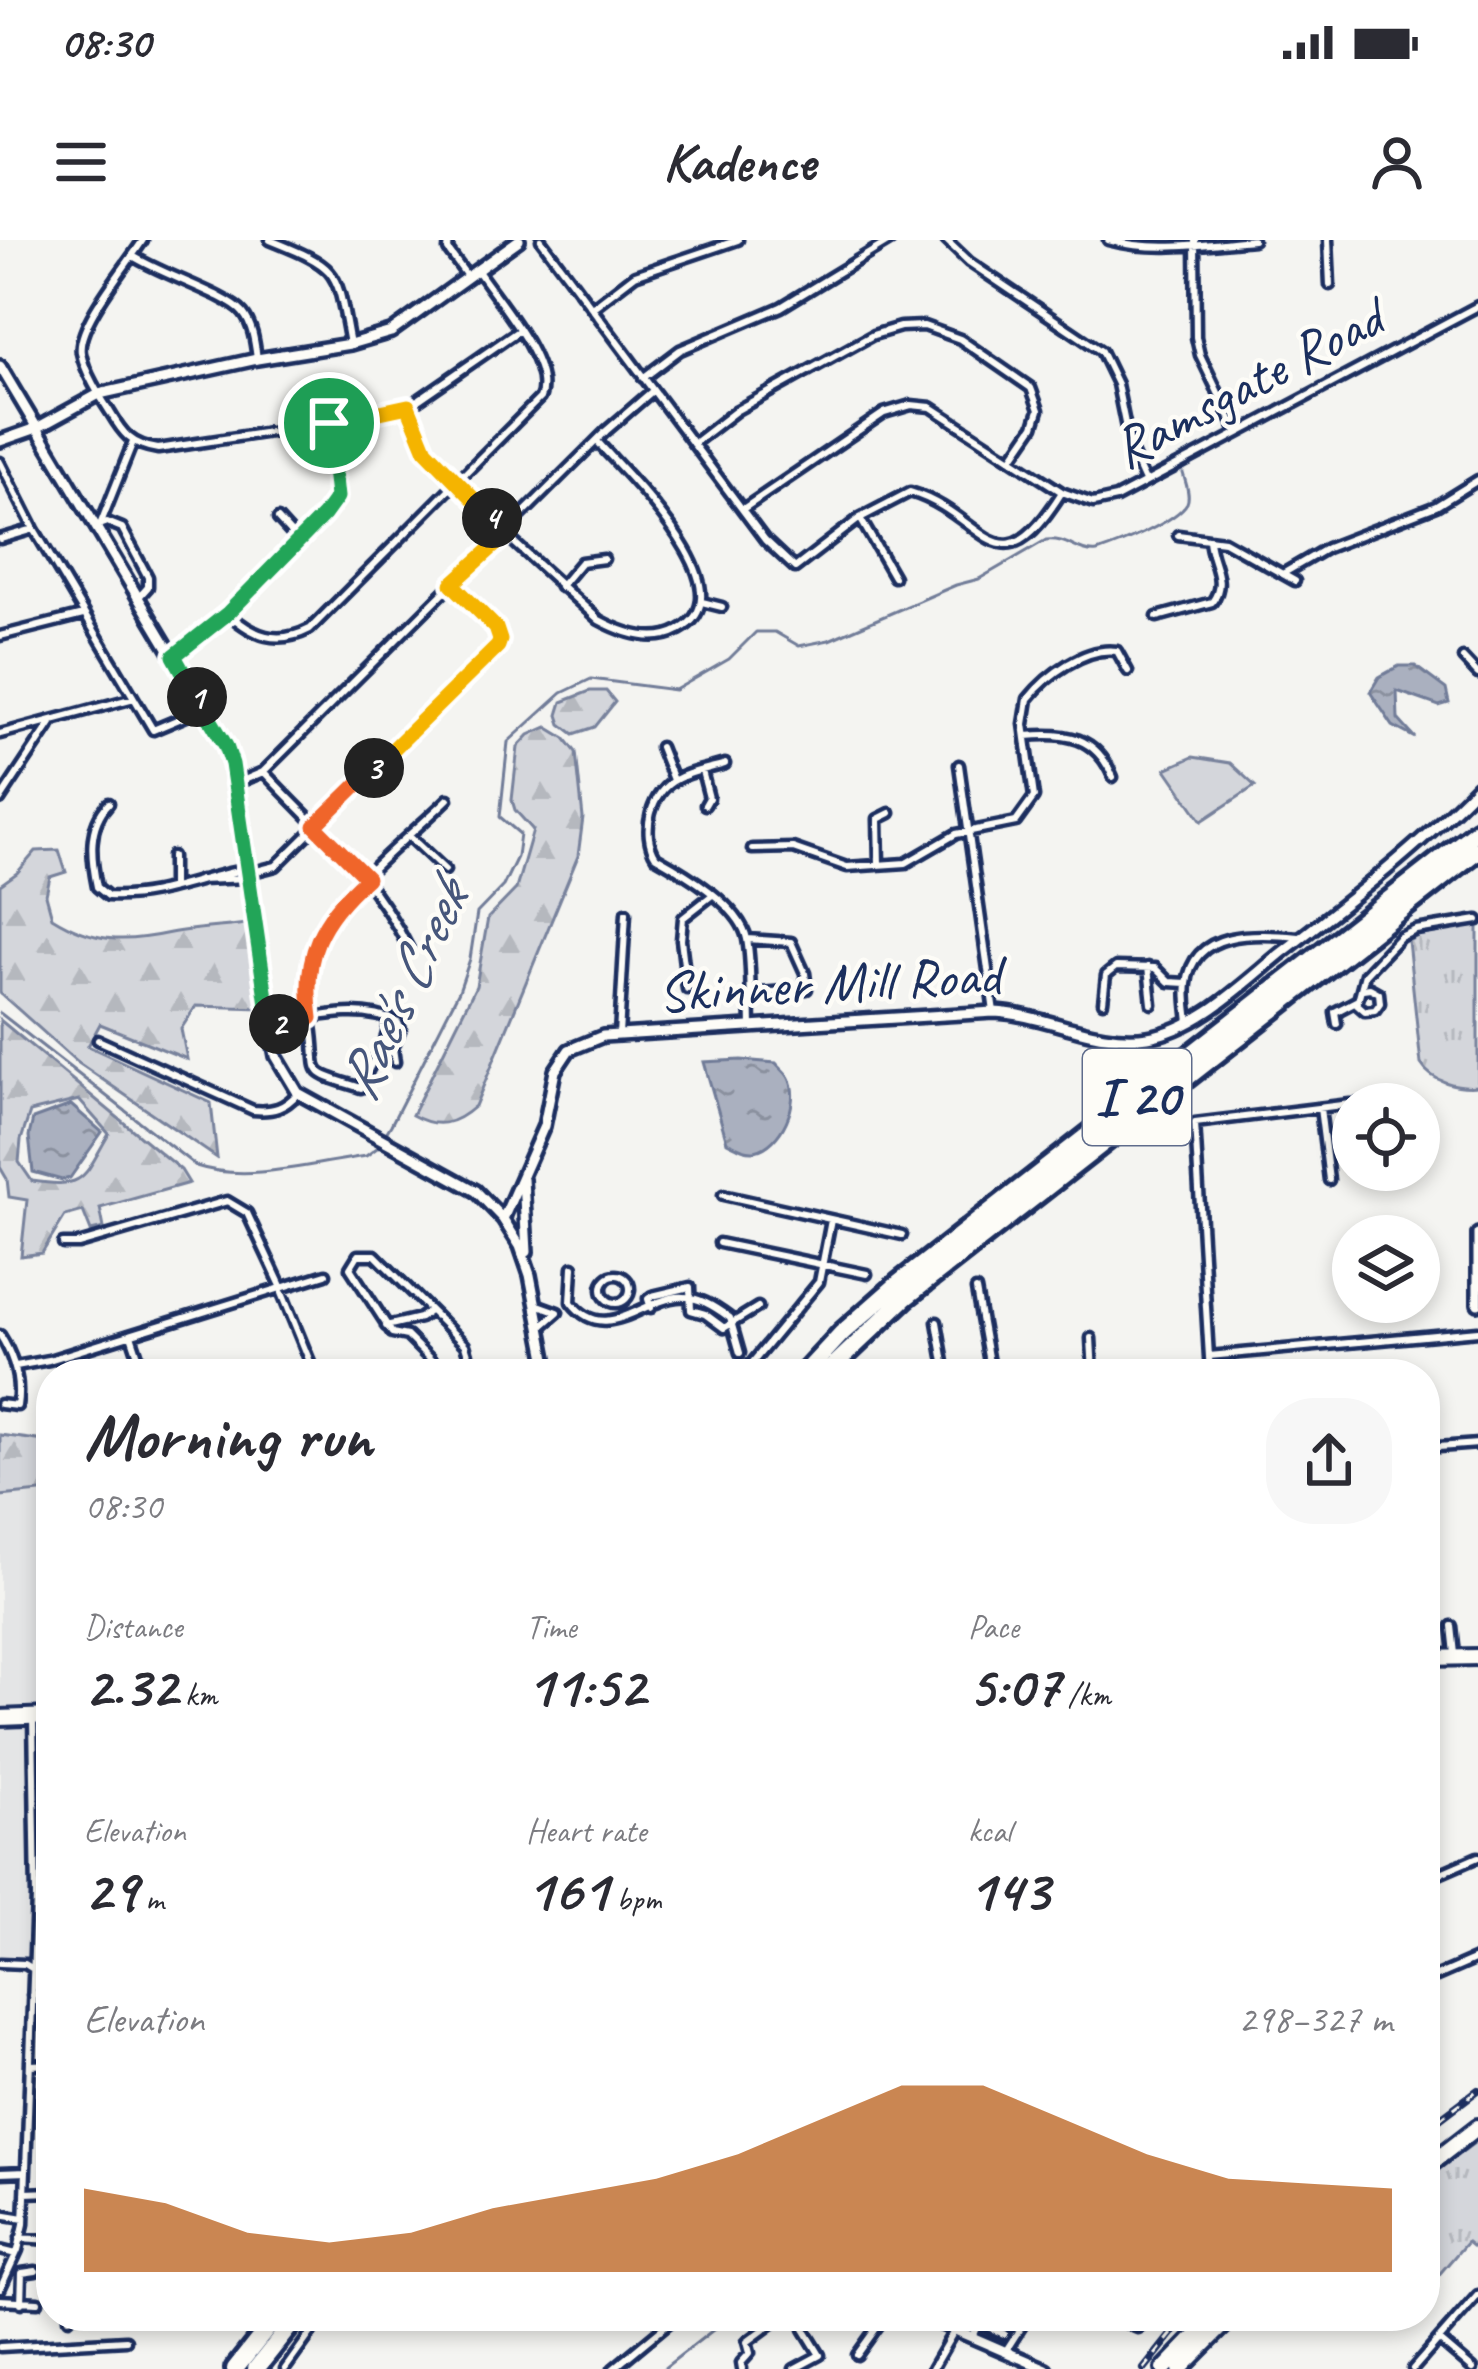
<!DOCTYPE html>
<meta charset="utf-8">
<style>
:root{--surface:#fff;--page:#f7f7f7;--text:#2b2b33;--muted:#7c7c81;--accent:#b45309}
body{margin:0;font-family:Caveat,sans-serif;background:var(--page);color:var(--text);height:100vh;display:flex;flex-direction:column;font-size:45px;white-space:nowrap}
*{box-sizing:border-box;margin:0}
p{font-size:39px;color:var(--muted)}
.icon{flex:none;width:66px;height:66px;fill:none;stroke:currentColor;stroke-width:2;stroke-linecap:round;stroke-linejoin:round}
.map{position:relative;flex:1;overflow:hidden}
.sheet{position:absolute;left:36px;top:1119px;width:1404px;height:972px;display:flex;flex-direction:column;background:var(--surface);border-radius:48px;box-shadow:0 6px 18px #0003}
.sheet>*{flex:none}
.fabs{position:absolute;left:1332px;top:843px;display:grid;gap:24px}
.fabs a{display:grid;place-items:center;width:108px;height:108px;border-radius:50%;background:var(--surface);box-shadow:0 6px 18px #0003;font-size:60px}
.pin{position:absolute;display:grid;place-items:center;width:102px;height:102px;color:#fff;margin:-51px;border:6px solid #fff;border-radius:50%;box-shadow:0 3px 12px #0007}
.km{position:absolute;width:60px;height:60px;margin:-30px;border-radius:50%;background:#222;color:#fff;font-size:33px;line-height:60px;text-align:center}
.round{display:grid;place-items:center;flex:none;width:126px;height:126px;border-radius:48px;background:var(--page)}
.overview{display:flex;align-items:center;justify-content:space-between;height:204px;padding:0 48px}
h1{font-size:66px;font-weight:700;line-height:90px}
.stats{display:grid;grid-template-columns:repeat(3,1fr);gap:18px;height:204px;padding:12px 48px}
.stats div{display:grid;align-content:center}
.stats b{font-size:60px;font-weight:700}
.stats small{font-size:33px;font-weight:400}
.stats p{font-size:33px}
.chart{height:336px;padding:24px 48px}
.chart p{display:flex;justify-content:space-between}
.chart svg{width:100%;height:216px;margin-top:12px;fill:var(--accent);opacity:.7}
.status{display:flex;justify-content:space-between;align-items:center;height:84px;padding:0 60px;background:var(--surface);direction:ltr}
.status svg{height:33px;fill:currentColor}
header{display:flex;justify-content:space-between;align-items:center;height:156px;padding:0 48px;background:var(--surface);font-size:54px;font-weight:700}
.map>svg:first-child{display:block}
.built{fill:#e4e5e6}
.grass{fill:#d4d6db;stroke:#78829c;stroke-width:3}
.forest{fill:url(#forest-firs);stroke:#78829c;stroke-width:3;fill-rule:evenodd}
.park{fill:url(#park-tufts);stroke:#78829c;stroke-width:3}
.water{fill:url(#water-ripples);stroke:#717c98;stroke-width:3}
.lines{fill:none;stroke-linecap:round;stroke-linejoin:round}
.stream{stroke:#717c98;stroke-width:3}
.minor-casing{stroke:#1b2f5e;stroke-width:15}
.tertiary-casing{stroke:#1b2f5e;stroke-width:18}
.primary-casing{stroke:#1b2f5e;stroke-width:22}
.motorway-casing{stroke:#1b2f5e;stroke-width:26}
.minor{stroke:#fdfcf7;stroke-width:6}
.tertiary{stroke:#fdfcf7;stroke-width:9}
.primary{stroke:#fdfcf7;stroke-width:14}
.motorway{stroke:#fdfcf7;stroke-width:16}
.rail-casing{stroke:#1b2f5e;stroke-width:8}
.rail{stroke:#fdfcf7;stroke-width:3;stroke-dasharray:9;stroke-linecap:butt}
.split-1-casing{stroke:#fff;stroke-width:24}
.split-2-casing{stroke:#fff;stroke-width:24}
.split-3-casing{stroke:#fff;stroke-width:24}
.split-4-casing{stroke:#fff;stroke-width:24}
.split-5-casing{stroke:#fff;stroke-width:24}
.split-1{stroke:#22a559;stroke-width:15}
.split-2{stroke:#22a559;stroke-width:15}
.split-3{stroke:#f0652b;stroke-width:15}
.split-4{stroke:#f5b400;stroke-width:15}
.split-5{stroke:#f5b400;stroke-width:15}
.labels{text-anchor:middle;dominant-baseline:central;stroke-width:9;stroke-linejoin:round;paint-order:stroke}
.shield{fill:#fdfcf7;stroke:#5f6c8c;stroke-width:3}
.shield-label{font-size:54px;font-weight:bold;fill:#1b2f5e}
.street-label{font-size:57px;fill:#1b2f5e;stroke:#fdfcf7}
.water-label{font-size:60px;font-style:italic;fill:#46567b;stroke:#fdfcf7}
</style>
<div class="status"><b>08:30</b><svg viewBox="0 0 49 12"><path d="M0 12V9h3v3zM5 12V6h3v6zM10 12V3h3v9zM15 12V0h3v12zM26 1h20v11H26zM47 4h2v5h-2z"/></svg></div>
<header><svg class="icon" aria-label="menu" viewBox="0 0 24 24"><path d="M4 6h16M4 12h16M4 18h16"/></svg>Kadence<svg class="icon" aria-label="person" viewBox="0 0 24 24"><circle cx="12" cy="8" r="4"/><path d="M4 21q1-7 8-7t8 7"/></svg></header>
<div class="map">
<svg width="1478" height="2129" viewBox="0 0 1478 2129">
<defs>
<pattern id="forest-firs" width="22" height="20" patternUnits="userSpaceOnUse" patternTransform="scale(3)"><rect width="22" height="20" fill="#d4d6db"/><path d="M5 1l3.5 6h-7zM16 11l3.5 6h-7z" fill="#b5b8be"/></pattern>
<pattern id="park-tufts" width="24" height="20" patternUnits="userSpaceOnUse" patternTransform="scale(3)"><rect width="24" height="20" fill="#d4d6db"/><path d="M3 7l-1-3M5 7V3M7 7l1-3M15 17l-1-3M17 17v-4M19 17l1-3" fill="none" stroke="#b5b8be"/></pattern>
<pattern id="water-ripples" width="26" height="14" patternUnits="userSpaceOnUse" patternTransform="scale(3)"><rect width="26" height="14" fill="#aab0bf"/><path d="M2 4q2-2 4 0t4 0M15 11q2-2 4 0t4 0" fill="none" stroke="#8a909e"/></pattern>
</defs>
<rect width="100%" height="100%" fill="#f4f4f1"/>
<filter id="ink" filterUnits="userSpaceOnUse"><feTurbulence type="fractalNoise" baseFrequency=".00833" numOctaves="2"/><feDisplacementMap in="SourceGraphic" scale="24" xChannelSelector="R" yChannelSelector="G"/><feConvolveMatrix kernelMatrix="1 2 1 2 8 2 1 2 1" color-interpolation-filters="sRGB"/></filter>
<g filter="url(#ink)">
<path class="built" d="M51 1250V1557L37 1558 33 1729 0 1725V1251Z"/>
<path class="grass" d="M1193 517 1230 523 1255 546 1202 581 1166 529Z"/>
<path class="forest" d="M590 451H606L615 462 595 487 574 494 561 484 558 475 562 462Z
M547 487 565 498 576 512 583 578 578 616 475 866C454 885 437 889 412 875L476 746 488 678 516 649 533 590 515 570 512 560 518 507 529 495Z
M59 610 66 632 50 637 46 655 52 677C94 703 124 703 170 693 197 688 227 687 255 683L261 768 196 766 181 789 187 819 100 784 88 806 211 863 217 918 77 822 0 753V645L17 633 36 611Z
M0 780 181 930 189 943 100 968 104 988 91 991 83 971 65 976 42 1013 21 1016 27 960 9 957 7 939 0 927ZM79 860 109 894C83 938 86 949 32 941L19 922 21 900 30 872Z
M51 1171V1251L0 1256V1195L45 1201Z"/>
<path class="park" d="M1478 680V846C1458 848 1432 842 1421 824L1408 701 1443 684Z
M1478 1900V2011L1467 2002 1436 2038 1425 2028V1940Z"/>
<path class="water" d="M1399 426H1415L1446 449 1449 463 1439 466 1397 451 1398 479 1415 498 1393 486 1370 452 1379 437Z
M741 820 776 823C780 828 786 832 789 838 801 862 781 906 755 911 744 912 736 906 727 902L704 822Z
M71 865 102 892 70 938 62 940 33 932 29 896 33 879Z"/>
<g class="lines">
<path class="stream" d="M0 773 196 926C247 943 314 923 366 916L377 908 391 885 459 751 470 719 477 673 503 646 517 617 520 594 500 577 508 502 562 453 591 439 675 450 729 419 756 392H775L799 406 829 400 956 345 979 339 1046 300C1067 297 1078 314 1097 312 1118 305 1176 282 1187 263 1191 255 1185 241 1183 233
M663 2129 731 2076"/>
<defs>
<path id="minor" d="M143 0C128 24 76 85 81 113 85 133 99 155 110 172 123 194 131 205 158 209L329 183 408 167 518 91
M270 0C342 29 336 30 350 104
M449 0 448 10 467 36
M541 0 765 300 795 328 860 278 910 252C987 275 997 356 1062 252
M946 0 969 22 1101 111 1117 144 1130 208 1145 241
M1108 0C1156 13 1204 4 1253 0
M1195 0 1196 97 1200 115 1237 192
M1328 0 1330 45
M133 16C160 34 228 55 243 73 253 85 255 104 257 119
M592 68 635 35 738 0
M643 138 680 110 781 67 891 0
M408 167 426 210 506 295 599 380C623 393 654 404 679 390 751 352 627 236 597 201
M693 204 737 170 873 95 900 87 924 86 960 99 1031 148 1039 170 1034 186 1012 218
M0 222 34 289 153 490 203 469
M743 269 884 173 911 165 931 167 1062 252 1093 263 1116 258 1478 66
M860 278 894 337
M278 279 298 301
M100 285 133 202
M96 286 107 282 122 288 148 337V347L139 357
M1178 295 1224 301 1295 341
M0 299 34 289
M1284 333 1327 308 1436 266 1478 240
M560 347 581 322 604 319
M702 362 722 367
M228 373C253 396 277 406 310 389L540 158C555 125 497 60 478 31
M1157 377 1212 362C1228 341 1211 324 1209 300
M0 396 83 375
M174 416 228 373 324 275 337 257 329 183
M1463 418 1478 434
M0 494 134 458
M1026 496C1066 492 1096 496 1113 537
M660 507 673 540
M725 524C709 529 691 531 677 539 651 551 640 593 656 617 683 632 740 665 747 699 752 726 750 759 751 786
M959 525 994 772
M702 531 709 558 705 565
M264 532C320 592 372 633 409 709
M235 544 263 532 606 191 650 153
M0 560 53 480
M109 563C87 586 91 618 97 647L108 656C157 659 201 637 248 629
M410 597 445 630
M752 609 793 608 847 627 906 623 956 594 1016 582 1034 557 1024 484 1028 459C1047 435 1086 406 1117 411L1128 431
M172 616V648
M879 625 878 579 890 573
M249 633 276 626 498 406 501 400 496 388 453 344
M200 640 249 638
M747 699 791 702 805 733 807 749 750 754
M1148 727 1152 764
M687 749 681 700 683 678 711 656
M1363 749 1370 748 1379 753 1380 763 1375 770 1365 771 1357 764 1365 734 1400 697 1416 690 1478 680
M1103 762 1106 735 1116 727 1155 728 1169 742 1187 743
M389 778C388 811 370 816 361 848 302 830 320 837 312 786 308 762 303 737 312 712 330 656 407 600 448 559
M1189 783C1188 770 1185 756 1187 744 1193 689 1256 693 1298 697
M1337 784 1335 772 1356 761
M270 785C311 778 360 763 398 783L401 789 393 808 395 822
M619 795 626 673
M98 800 253 870C273 872 285 868 298 853
M1320 868 1329 940
M1393 930 1394 934
M723 955 902 995
M719 1003 867 1034
M63 1004H78L227 961 247 973 282 1048
M573 1027 571 1062C604 1105 641 1061 677 1057 697 1055 715 1067 730 1078L740 1113
M602 1049a14 14 0 1 1 28 0a14 14 0 1 1-28 0Z
M976 1050 991 1134
M282 1053 315 1134
M536 1064 558 1072 542 1086
M651 1068 648 1059 652 1056 690 1047 691 1070 705 1074 724 1088 758 1067
M937 1082 946 1134
M386 1086 420 1078 428 1072
M0 1095C14 1117 21 1140 17 1166L0 1164
M131 1095 144 1134
M1091 1098 1093 1134
M1209 1116 1478 1091
M431 1120 407 1096 392 1093 350 1028 358 1015H375L465 1105 474 1134
M16 1126 49 1120 326 1034
M743 1134 819 1042 831 980
M1210 1134 1195 883 1350 864H1389
M1425 1208 1478 1204
M1452 1386 1455 1414
M1425 1640 1478 1617
M0 1723 25 1724 33 1729
M1425 1741 1478 1718
M32 1755H51
M31 1825 51 1824
M1425 1844 1428 1842
M0 1933 26 1932
M25 1953 51 1952
M0 1974 24 1978
M20 1998 51 2000
M0 2010 16 2014
M0 2049 18 2010 24 1984 36 1657 33 1477
M0 2060 38 2062
M21 2063 22 2033 36 2031
M69 2076V2078
M964 2076 1004 2094
M1109 2076 1138 2088 1158 2076
M972 2097 981 2076
M1439 2100 1473 2129
M0 2107 126 2100
M1005 2112 1028 2076
M857 2115 885 2076
M285 2129 323 2076
M613 2129 677 2076
M742 2129 741 2123 750 2113 747 2102 782 2076
M794 2129 820 2115 804 2089 806 2076
M932 2129 954 2091
M1413 2129 1478 2055"/>
<path id="tertiary" d="M0 126 226 505 232 524 270 785 276 816 298 853 476 951 503 979 520 1006 530 1035 549 1134
M0 201 37 188 99 154 257 119 350 104 391 92 519 0
M523 939 527 1012
M503 979 544 886 555 831 569 810 603 796 994 772C1045 774 1097 805 1148 797 1198 789 1242 745 1280 714 1349 661 1417 608 1478 546
M1478 994V1064
M923 2076 1046 2129"/>
<path id="primary" d="M1425 1418 1478 1417
M0 1478 51 1476
M1425 1928 1478 1887
M1164 2129 1215 2076
M1180 2129 1233 2076"/>
<path id="motorway" d="M804 1134 842 1093 899 1043 1478 590
M825 1134 905 1058 1478 610
M235 2129 277 2076
M256 2129 298 2076"/>
</defs>
<use href="#minor" class="minor-casing"/>
<use href="#tertiary" class="tertiary-casing"/>
<use href="#primary" class="primary-casing"/>
<use href="#motorway" class="motorway-casing"/>
<use href="#minor" class="minor"/>
<use href="#tertiary" class="tertiary"/>
<use href="#primary" class="primary"/>
<use href="#motorway" class="motorway"/>
<defs>
<path id="rail" d="M1425 1890 1478 1850
M1144 2129 1186 2076"/>
</defs>
<use href="#rail" class="rail-casing"/>
<use href="#rail" class="rail"/>
</g>
</g>
<g class="lines" filter="url(#ink)">
<defs>
<path id="split-1" d="M197 457 174 416 228 373 324 275 337 257 329 183"/>
<path id="split-2" d="M197 457 226 506 232 524 270 785 279 784"/>
<path id="split-3" d="M279 784 311 778C302 716 320 679 367 638L315 586 374 528"/>
<path id="split-4" d="M374 528 498 406 500 400 496 388 452 344 506 295 492 278"/>
<path id="split-5" d="M329 183 408 166 426 210 492 278"/>
</defs>
<use href="#split-1" class="split-1-casing"/>
<use href="#split-2" class="split-2-casing"/>
<use href="#split-3" class="split-3-casing"/>
<use href="#split-4" class="split-4-casing"/>
<use href="#split-5" class="split-5-casing"/>
<use href="#split-1" class="split-1"/>
<use href="#split-2" class="split-2"/>
<use href="#split-3" class="split-3"/>
<use href="#split-4" class="split-4"/>
<use href="#split-5" class="split-5"/>
</g>
<g class="labels">
<rect class="shield" x="1083" y="809" width="108" height="96" rx="9"/>
<g class="shield-label">
<text x="1137" y="857">I 20</text>
</g>
<g class="street-label">
<text transform="translate(1247 143) rotate(-28)">Ramsgate Road</text>
<text transform="translate(829 743) rotate(-3)">Skinner Mill Road</text>
</g>
<g class="water-label">
<text transform="translate(402 751) rotate(-65)">Rae's Creek</text>
</g>
</g>
</svg>
<div class="fabs">
<a><svg class="icon" aria-label="locate" viewBox="0 0 24 24"><circle cx="12" cy="12" r="6"/><path d="M12 2v4M12 18v4M2 12h4M18 12h4"/></svg></a>
<a><svg class="icon" aria-label="layers" viewBox="0 0 24 24"><path d="M12 4l9 5-9 5-9-5zM3 14l9 5 9-5"/></svg></a>
</div>
<div class="pin" style="left:329px;top:183px;background:#1e9e55"><svg class="icon" aria-label="arrive" viewBox="0 0 24 24"><path d="M6 21V4h12l-3 4 3 4H6"/></svg></div>
<b class="km" style="left:197px;top:457px">1</b>
<b class="km" style="left:279px;top:784px">2</b>
<b class="km" style="left:374px;top:528px">3</b>
<b class="km" style="left:492px;top:278px">4</b>
<section class="sheet">
<div class="overview"><div><h1>Morning run</h1><p>08:30</p></div><a class="round"><svg class="icon" aria-label="share" viewBox="0 0 24 24"><path d="M12 15V3M7 8l5-5 5 5M5 13v7h14v-7"/></svg></a></div>
<div class="stats">
<div><p>Distance</p><b>2.32<small> km</small></b></div>
<div><p>Time</p><b>11:52</b></div>
<div><p>Pace</p><b>5:07<small> /km</small></b></div>
</div>
<div class="stats">
<div><p>Elevation</p><b>29<small> m</small></b></div>
<div><p>Heart rate</p><b>161<small> bpm</small></b></div>
<div><p>kcal</p><b>143</b></div>
</div>
<div class="chart"><p><span>Elevation</span>298–327 m</p>
<svg viewBox="0 0 160 44" preserveAspectRatio="none"><path d="M0 44V27L10 30L20 36L30 38L40 36L50 31L60 28L70 25L80 20L90 13L100 6L110 6L120 13L130 20L140 25L150 26L160 27V44z"/></svg>
</div>
</section>
</div>
